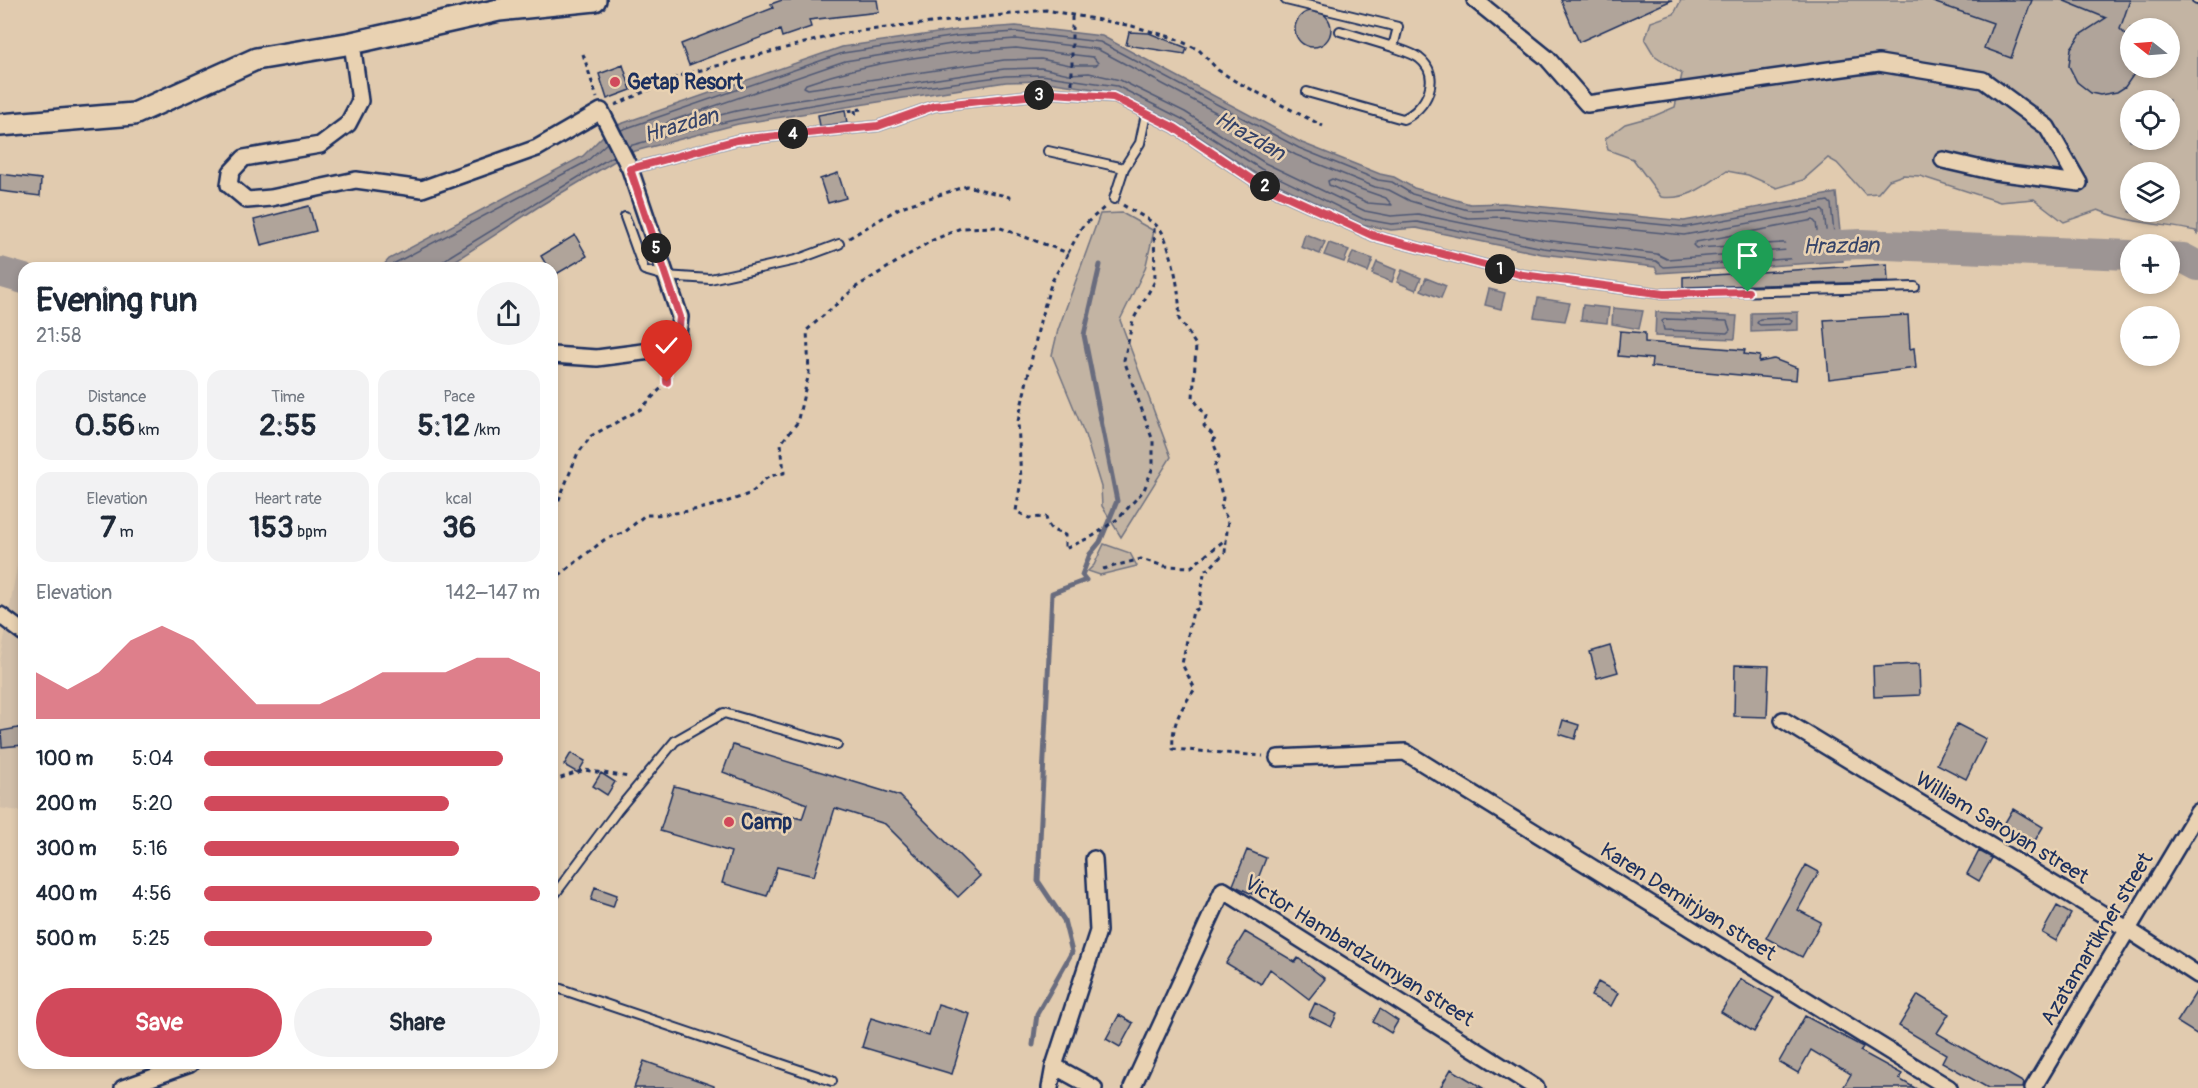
<!DOCTYPE html>
<meta charset="utf-8">
<style>
:root{--surface:#fff;--page:#f2f2f3;--text:#1f2937;--muted:#747a83;--accent:#d1495b}
body{margin:0;font-family:Pangolin,sans-serif;background:var(--page);color:var(--text);height:100vh;display:flex;flex-direction:column;font-size:22px;white-space:nowrap}
*{box-sizing:border-box;margin:0}
p{font-size:20px;color:var(--muted)}
.icon{flex:none;width:33px;height:33px;fill:none;stroke:currentColor;stroke-width:2;stroke-linecap:round;stroke-linejoin:round}
.map{position:relative;flex:1;overflow:hidden}
.sheet{position:absolute;left:18px;top:262px;width:540px;height:807px;display:flex;flex-direction:column;background:var(--surface);border-radius:18px;box-shadow:0 3px 9px #0003}
.sheet>*{flex:none}
.needle{width:39px;rotate:287deg}
.tools{position:absolute;left:2120px;top:18px;display:grid;gap:12px}
.tools a{display:grid;place-items:center;width:60px;height:60px;border-radius:50%;background:var(--surface);box-shadow:0 3px 9px #0003;font-size:30px}
.pin{position:absolute;display:grid;place-items:center;width:51px;height:51px;color:#fff;margin:-62px -26px;border-radius:50% 50% 50% 0;rotate:-45deg;box-shadow:0 0 6px #0007}
.pin .icon{rotate:45deg}
.km{position:absolute;width:30px;height:30px;margin:-15px;border-radius:50%;background:#222;color:#fff;font-size:16px;line-height:30px;text-align:center}
.round{display:grid;place-items:center;flex:none;width:63px;height:63px;border-radius:32px;background:var(--page)}
.summary{display:flex;align-items:center;justify-content:space-between;height:102px;padding:0 18px}
h1{font-size:33px;font-weight:800;line-height:45px}
.metrics{display:grid;grid-template-columns:repeat(3,1fr);gap:9px;height:102px;padding:6px 18px}
.metrics div{display:grid;align-content:center;border-radius:15px;background:var(--page);text-align:center}
.metrics b{font-size:30px;font-weight:800}
.metrics small{font-size:16px;font-weight:400}
.metrics p{font-size:16px}
.chart{height:168px;padding:12px 18px}
.chart p{display:flex;justify-content:space-between}
.chart svg{width:100%;height:108px;margin-top:6px;fill:var(--accent);opacity:.7}
.action{display:flex;gap:12px;margin-top:auto;padding:12px 18px}
.action a{flex:1;height:69px;border-radius:36px;background:var(--accent);color:#fff;font-size:24px;font-weight:800;line-height:69px;text-align:center}
.action a+a{background:var(--page);color:var(--text)}
ul{padding:0 18px;list-style:none;font-size:20px}
li{display:grid;grid-template-columns:96px 72px 1fr;align-items:center;height:45px}
li i{height:15px;border-radius:8px;background:var(--accent)}
.map>svg:first-child{display:block}
.built{fill:#d2bfa9}
.green{fill:#c3b4a3;stroke:#6f7280;stroke-width:1.5;fill-rule:evenodd}
.water{fill:#9d9594;stroke:#696c7e;stroke-width:1.5}
.lines{fill:none;stroke-linecap:round;stroke-linejoin:round}
.shore{stroke:#4f5874;stroke-width:1.5}
.stream{stroke:#696c7e;stroke-width:5}
.river{stroke:#9d9594;stroke-width:30}
.building{fill:#b0a49a;stroke:#1b2f5e;stroke-width:1.5}
.lane-casing{stroke:#1b2f5e;stroke-width:12}
.street-casing{stroke:#1b2f5e;stroke-width:20}
.secondary-casing{stroke:#1b2f5e;stroke-width:26}
.path{stroke:#1b2f5e;stroke-width:3;stroke-dasharray:4.5 4.5;stroke-linecap:butt}
.lane{stroke:#e9d2b2;stroke-width:8}
.street{stroke:#e9d2b2;stroke-width:15}
.secondary{stroke:#e9d2b2;stroke-width:21}
.route-casing{stroke:#fff;stroke-width:12}
.route{stroke:#d1495b;stroke-width:8}
.poi-dot{fill:#d1495b;stroke:#e9d2b2;stroke-width:2}
.labels{text-anchor:middle;dominant-baseline:central;stroke-width:5;stroke-linejoin:round;paint-order:stroke}
.poi-label{font-size:21px;font-weight:bold;fill:#1b2f5e;stroke:#e9d2b2;text-anchor:start}
.street-label{font-size:21px;fill:#1b2f5e;stroke:#e9d2b2}
.water-label{font-size:22px;font-style:italic;fill:#354369;stroke:#e9d2b2}
</style>
<div class="map">
<svg width="2198" height="1088" viewBox="0 0 2198 1088">
<rect width="100%" height="100%" fill="#e1cbaf"/>
<filter id="ink" filterUnits="userSpaceOnUse"><feTurbulence type="fractalNoise" baseFrequency=".0167" numOctaves="2"/><feDisplacementMap in="SourceGraphic" scale="12" xChannelSelector="R" yChannelSelector="G"/><feConvolveMatrix kernelMatrix="1 2 1 2 8 2 1 2 1" color-interpolation-filters="sRGB"/></filter>
<g filter="url(#ink)">
<path class="built" d="M24 527V812L0 808V662Z"/>
<path class="green" d="M1681 0H2198V235L2196 231C2163 224 2128 223 2098 210L2064 222 2034 199 2000 202 1920 176 1903 175 1889 180 1878 193 1865 194 1837 163 1828 158 1803 180 1777 188 1748 175 1727 171C1706 185 1688 201 1661 197L1633 159 1608 150 1605 139 1625 124 1654 116 1675 107 1682 74 1654 55 1645 40 1651 22 1674 14ZM2130 28H2169V68H2130ZM2130 100H2169V140H2130ZM2130 172H2169V212H2130Z
M1122 213 1154 231 1145 269 1120 320 1171 457 1121 537 1102 506 1101 487 1085 435 1052 355 1058 330 1100 214Z
M1104 544 1130 553 1137 566 1100 575 1088 571 1094 565Z"/>
<path class="water" d="M1016 26 1102 36 1302 143 1380 174 1394 177 1414 188 1470 204 1504 203 1684 221 1836 193 1843 261 1658 273 1655 267 1542 254 1416 228 1391 230 1361 224 1258 175 1179 124 1114 92 1041 81 1006 82 738 124 639 150 628 153 538 207 444 268H381L389 259 583 156 612 127 842 47 957 30Z
M1305 234 1325 242 1320 254 1301 247Z
M1329 243 1349 250 1344 262 1324 255Z
M1353 252 1373 259 1368 272 1348 264Z
M1377 262 1396 270 1392 282 1372 274Z
M1402 270 1421 278 1416 290 1397 282Z
M1426 278 1446 286 1441 298 1421 290Z
M1489 289 1505 293 1501 309 1485 305Z
M1538 298 1570 303 1565 321 1534 317Z
M1583 305 1609 308 1607 323 1581 320Z
M1613 308 1643 311 1639 329 1612 324Z
M1656 312 1737 316 1735 339 1655 336Z
M1798 312V330L1751 332V313Z"/>
<g class="lines">
<path class="shore" d="M1016 39 1097 49 1296 155 1375 187 1389 190 1410 201 1468 218 1503 217 1684 235 1822 210 1824 212 1828 247 1667 259 1657 254 1544 240 1418 214 1391 216 1365 211 1265 163 1185 112 1120 80 1089 73 1069 74 1041 68 1004 69 785 102 736 111 669 128 666 125 668 122 845 61 958 43Z
M1016 48 1093 57 1098 63 1096 65H1070L1041 59 1004 60 808 89 804 87 806 84C873 60 945 52 1016 48Z
M621 130 843 53 957 36 1016 32 1100 42 1299 148 1378 180 1392 182 1412 194 1468 210 1504 209 1685 227 1828 201 1831 204 1836 253 1833 256 1664 267 1656 261 1543 248 1417 222 1391 224 1363 219 1261 169 1182 119 1117 86 1041 75 1005 76C878 93 752 111 629 146
M1332 179 1386 198 1392 205 1368 203 1329 185 1328 181Z
M1813 220 1816 223 1818 238 1816 241 1696 248 1693 245 1696 242Z
M389 268 393 264 586 162 607 143
M441 268 442 262 450 256 613 156
M1789 318 1792 321 1790 324 1760 325 1757 323 1760 319Z
M1665 319 1727 321 1730 330 1727 333 1664 330 1662 321Z"/>
<path class="stream" d="M1033 1045 1037 1014 1072 952 1064 920 1038 881 1052 593 1086 580 1082 575 1090 554 1100 542 1117 501 1084 335 1100 265"/>
<path class="river" d="M1800 247 1861 244 2130 255
M2169 257 2183 258 2198 266
M0 272 24 279"/>
</g>
<path class="building" d="M782 0H877L879 12 809 20 811 27 782 37 780 30 689 65 681 44 773 8 771 4Z
M1561 0H1672L1579 42Z
M1933 0H2032L2011 58 1984 48 1993 23 1933 2Z
M2062 0H2130L2120 29 2130 39V68H2138L2125 87 2117 92 2100 95 2091 93 2077 82 2069 66 2071 48 2081 34 2106 18Z
M1295 29a18 18 0 1 1 36 0a18 18 0 1 1-36 0Z
M1129 32 1149 33 1187 48 1185 54 1126 45Z
M623 65 631 90 607 99 599 74Z
M845 110 847 123 820 126 818 115Z
M838 173 846 198 828 203 820 179Z
M0 174 41 179 40 196 0 191Z
M309 206 316 231 261 245 254 220Z
M575 235 587 256 553 276 552 268H548L541 256Z
M1887 264 1888 282 1683 287V277Z
M1908 315 1910 349 1914 348 1916 368 1829 379 1824 320Z
M1620 331 1645 333V342L1745 350 1744 354 1760 356 1759 362 1774 359 1797 368 1796 380 1651 367 1652 359 1618 356Z
M1610 646 1618 672 1597 678 1590 652Z
M1919 664 1920 695 1874 697 1873 666Z
M1735 665 1769 666 1767 717 1734 716Z
M1563 720 1579 725 1575 739 1559 734Z
M1957 724 1986 739 1966 779 1937 764Z
M24 727V745L2 747 1 731Z
M733 745 900 796 980 876 958 897 885 824 835 808 814 876 777 867 767 896 722 883 731 852 660 831 674 786 802 819 807 804 723 772Z
M571 753 585 761 578 773 564 765Z
M601 773 615 782 607 795 593 786Z
M2013 809 2043 827 2033 844 2003 826Z
M1247 850 1266 858 1252 894 1233 885Z
M1979 851 1992 858 1979 881 1967 874Z
M1806 865 1819 872 1798 910 1821 922 1802 957 1766 938Z
M595 887 617 895 613 907 591 900Z
M2057 906 2071 914 2056 941 2042 933Z
M1245 932 1295 962 1298 958 1325 979 1309 999 1270 969 1261 984 1226 963Z
M1741 979 1774 998 1754 1032 1721 1012Z
M1598 982 1618 993 1611 1006 1591 996Z
M2198 989V1035L2177 1022Z
M1918 995 1949 1014 1937 1033 2024 1083 2023 1088H1988L1942 1062 1946 1054 1899 1026Z
M1315 1003 1337 1014 1331 1027 1309 1016Z
M938 1004 970 1014 952 1074 862 1047 871 1018 929 1036Z
M1380 1009 1398 1021 1391 1033 1373 1022Z
M1119 1015 1133 1023 1120 1047 1106 1039Z
M1805 1016 1863 1047 1860 1051 1902 1074 1899 1079 1915 1088H1843L1851 1074 1811 1050 1798 1073 1779 1062Z
M644 1061 714 1086V1088H634Z
M1451 1069 1483 1088H1440Z"/>
<g class="lines">
<defs>
<path id="lane" d="M1286 0 1398 27 1393 47C1401 50 1412 53 1419 58 1443 76 1426 110 1403 119L1307 92
M2197 0H2198
M1340 31 1393 47
M1048 151 1124 168
M630 169 737 140 878 126 934 106 1053 93 1113 97 1175 128 1254 181 1374 236 1523 275 1664 294 1915 287
M1114 199 1124 168 1140 143 1146 114
M625 217 644 270 665 276 710 279 796 260 839 244
M552 898 617 811 675 741 724 713 837 745
M552 986 832 1081"/>
<path id="street" d="M1475 0 1547 58 1587 104 1879 63 1983 80 2047 127 2079 183 1995 172 1943 160
M352 43 360 101 348 124 320 145 244 158 231 172 229 185 247 200 271 198 356 180 422 189 537 148 601 111 630 169 680 317 678 335 666 349 597 358 552 355
M0 615 24 633
M1783 720 2127 929 2198 975
M1278 758 1405 752 1949 1088
M1054 1066 1094 1088
M123 1088 190 1064
M1050 1088 1054 1066 1098 931 1094 859
M1132 1088 1223 890 1536 1088
M2033 1088 2198 812"/>
<path id="secondary" d="M0 125 134 114 256 59 352 43 499 10 595 0"/>
</defs>
<use href="#lane" class="lane-casing"/>
<use href="#street" class="street-casing"/>
<use href="#secondary" class="secondary-casing"/>
<path class="path" d="M583 54 597 98
M1072 84V15
M615 105 682 75 843 33 1046 10 1132 26 1174 38 1199 50 1218 70 1235 81 1323 126
M855 110 856 118
M848 111 861 109
M1123 205C1133 212 1156 221 1162 232 1173 253 1181 296 1179 319L1196 345 1193 398 1206 416 1204 426 1215 437 1213 442 1219 457 1214 467 1223 498 1221 508 1228 520 1225 552 1209 569 1204 570C1204 584 1199 594 1200 608L1193 611 1182 664 1195 689C1181 708 1171 725 1173 749L1263 756
M849 238 901 207 967 186 1013 198
M1068 254 1052 281 1041 317 1018 421 1021 481 1016 511 1029 518 1046 517C1049 532 1054 530 1065 535V549L1093 536 1119 518 1144 490 1153 467V441L1124 360 1133 320 1155 281 1154 225
M552 517 577 455 591 436 641 409 667 382V363
M1103 569 1141 559 1164 566 1191 567 1226 539
M552 581 604 540 625 532 645 515C678 515 714 507 746 495 763 489 756 477 784 473L781 443 797 423 809 373 807 330 856 287 931 241 961 228 998 227 1068 253 1082 227 1106 206
M552 781 584 770 629 777"/>
<use href="#lane" class="lane"/>
<use href="#street" class="street"/>
<use href="#secondary" class="secondary"/>
</g>
</g>
<g class="lines" filter="url(#ink)">
<defs>
<path id="route" d="M667 382 666 349 678 335 680 317 630 169 737 140 878 126 934 106 1053 93 1113 97 1175 128 1254 181 1374 236 1523 275 1664 294 1748 292"/>
</defs>
<use href="#route" class="route-casing"/>
<use href="#route" class="route"/>
</g>
<g class="poi-dot">
<circle cx="615" cy="82" r="6"/>
<circle cx="729" cy="822" r="6"/>
</g>
<g class="labels">
<g class="poi-label">
<text x="627" y="82">Getap Resort</text>
<text x="741" y="822">Camp</text>
</g>
<g class="street-label">
<text transform="translate(2002 828) rotate(31)">William Saroyan street</text>
<text transform="translate(1688 902) rotate(32)">Karen Demirjyan street</text>
<text transform="translate(2097 939) rotate(-59)">Azatamartikner street</text>
<text transform="translate(1359 951) rotate(32)">Victor Hambardzumyan street</text>
</g>
<g class="water-label">
<text transform="translate(681 125) rotate(-16)">Hrazdan</text>
<text transform="translate(1250 136) rotate(30)">Hrazdan</text>
<text transform="translate(1841 246) rotate(-1)">Hrazdan</text>
</g>
</g>
</svg>
<div class="tools">
<a><svg class="needle" viewBox="-14 -14 28 28"><path d="M0-13l5 13h-10z" fill="#e53935"/><path d="M0 13l5-13h-10z" fill="#747a83"/></svg></a>
<a><svg class="icon" aria-label="locate" viewBox="0 0 24 24"><circle cx="12" cy="12" r="6"/><path d="M12 2v4M12 18v4M2 12h4M18 12h4"/></svg></a>
<a><svg class="icon" aria-label="layers" viewBox="0 0 24 24"><path d="M12 4l9 5-9 5-9-5zM3 14l9 5 9-5"/></svg></a>
<a>+</a>
<a>−</a>
</div>
<div class="pin" style="left:1748px;top:292px;background:#1e9e55"><svg class="icon" aria-label="arrive" viewBox="0 0 24 24"><path d="M6 21V4h12l-3 4 3 4H6"/></svg></div>
<div class="pin" style="left:667px;top:382px;background:#d93025"><svg class="icon" aria-label="check" viewBox="0 0 24 24"><path d="M5 12l5 5 9-10"/></svg></div>
<b class="km" style="left:1500px;top:269px">1</b>
<b class="km" style="left:1265px;top:186px">2</b>
<b class="km" style="left:1039px;top:95px">3</b>
<b class="km" style="left:793px;top:134px">4</b>
<b class="km" style="left:656px;top:248px">5</b>
<section class="sheet">
<div class="summary"><div><h1>Evening run</h1><p>21:58</p></div><a class="round"><svg class="icon" aria-label="share" viewBox="0 0 24 24"><path d="M12 15V3M7 8l5-5 5 5M5 13v7h14v-7"/></svg></a></div>
<div class="metrics">
<div><p>Distance</p><b>0.56<small> km</small></b></div>
<div><p>Time</p><b>2:55</b></div>
<div><p>Pace</p><b>5:12<small> /km</small></b></div>
</div>
<div class="metrics">
<div><p>Elevation</p><b>7<small> m</small></b></div>
<div><p>Heart rate</p><b>153<small> bpm</small></b></div>
<div><p>kcal</p><b>36</b></div>
</div>
<div class="chart"><p><span>Elevation</span>142–147 m</p>
<svg viewBox="0 0 160 44" preserveAspectRatio="none"><path d="M0 44V25L10 32L20 25L30 12L40 6L50 12L60 25L70 38L80 38L90 38L100 32L110 25L120 25L130 25L140 19L150 19L160 25V44z"/></svg>
</div>
<ul>
<li><b>100 m</b>5:04<i style="width:89%"></i></li>
<li><b>200 m</b>5:20<i style="width:73%"></i></li>
<li><b>300 m</b>5:16<i style="width:76%"></i></li>
<li><b>400 m</b>4:56<i style="width:100%"></i></li>
<li><b>500 m</b>5:25<i style="width:68%"></i></li>
</ul>
<div class="action"><a>Save</a><a>Share</a></div>
</section>
</div>
